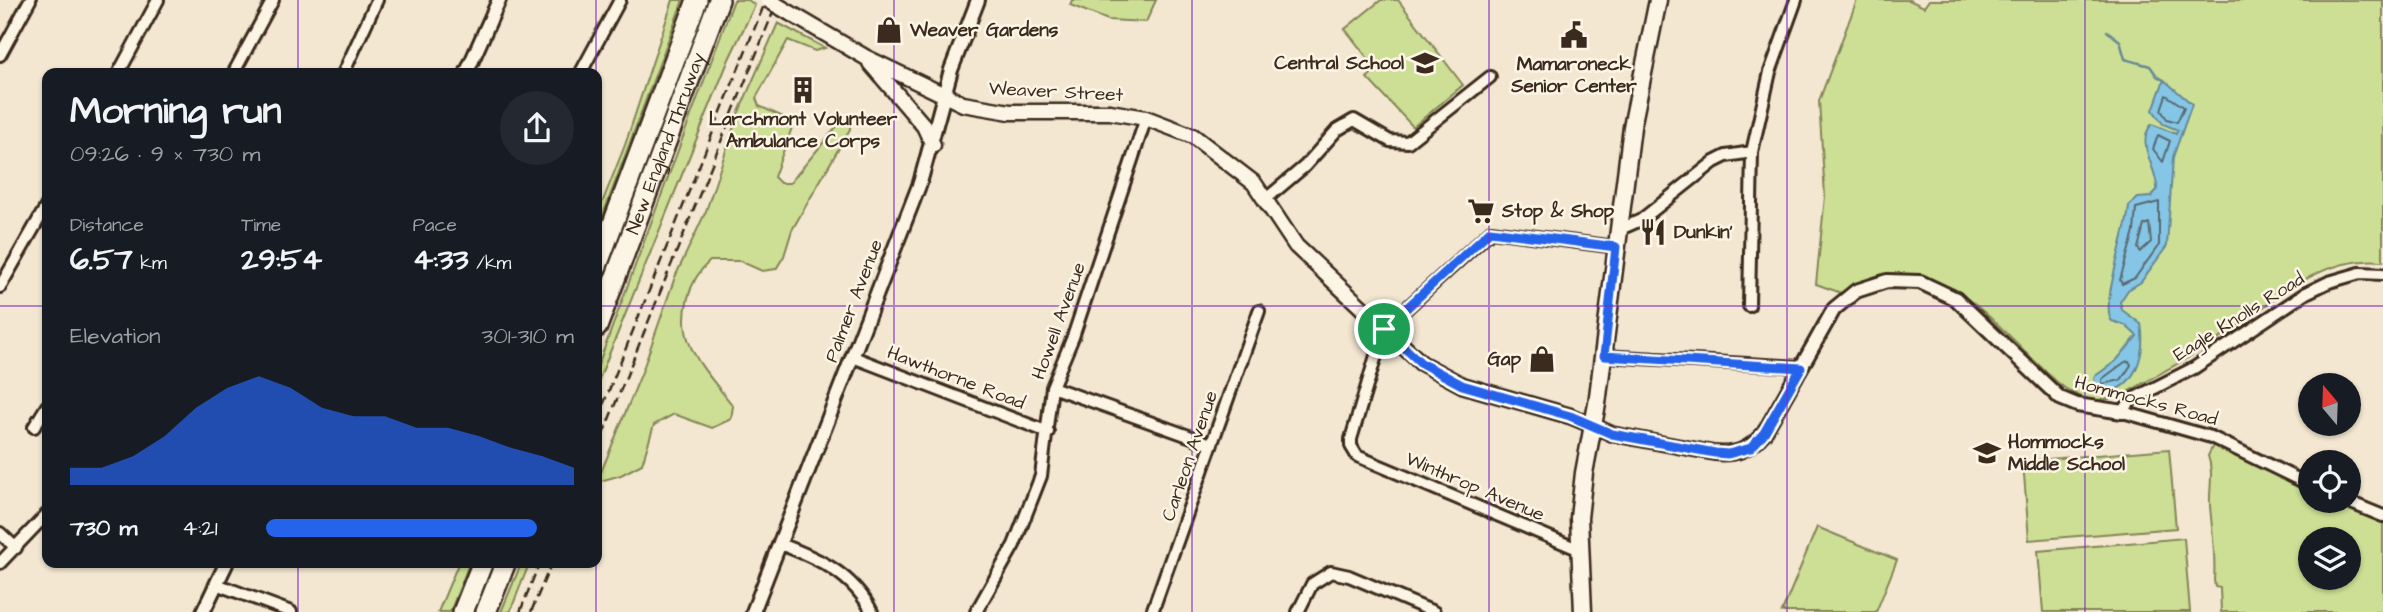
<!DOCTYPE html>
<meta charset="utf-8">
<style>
:root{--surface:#171b24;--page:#242831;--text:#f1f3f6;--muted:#9ea1a6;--accent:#2563eb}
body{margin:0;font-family:"Architects Daughter",sans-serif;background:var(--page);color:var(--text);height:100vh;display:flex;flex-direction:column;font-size:26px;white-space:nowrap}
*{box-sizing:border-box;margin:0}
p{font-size:23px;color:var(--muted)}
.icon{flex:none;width:38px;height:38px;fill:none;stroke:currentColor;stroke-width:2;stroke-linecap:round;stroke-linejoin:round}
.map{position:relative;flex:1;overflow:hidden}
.panel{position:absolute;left:42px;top:68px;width:560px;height:500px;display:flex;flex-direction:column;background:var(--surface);border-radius:14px;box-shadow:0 2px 5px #0004}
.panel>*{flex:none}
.needle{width:46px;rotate:341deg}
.controls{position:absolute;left:2298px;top:373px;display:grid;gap:14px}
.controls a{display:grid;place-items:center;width:63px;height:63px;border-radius:50%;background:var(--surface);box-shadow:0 2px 5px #0004;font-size:35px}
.pin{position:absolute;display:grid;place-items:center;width:60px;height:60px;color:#fff;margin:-30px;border:4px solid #fff;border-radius:50%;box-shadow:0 2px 7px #0007}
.round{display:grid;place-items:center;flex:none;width:74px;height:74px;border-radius:37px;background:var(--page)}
.summary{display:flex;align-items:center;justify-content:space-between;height:119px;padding:0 28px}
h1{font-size:38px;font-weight:700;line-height:52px}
.figures{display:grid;grid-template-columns:repeat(3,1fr);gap:10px;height:119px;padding:7px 28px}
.figures div{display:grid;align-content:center}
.figures b{font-size:30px;font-weight:700}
.figures small{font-size:19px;font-weight:400}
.figures p{font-size:19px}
.chart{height:196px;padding:14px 28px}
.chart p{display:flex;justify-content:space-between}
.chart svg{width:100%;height:126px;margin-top:7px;fill:var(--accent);opacity:.7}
ul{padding:0 28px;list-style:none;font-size:23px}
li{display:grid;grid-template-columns:112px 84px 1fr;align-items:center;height:52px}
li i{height:18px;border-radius:9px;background:var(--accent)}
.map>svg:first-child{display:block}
.green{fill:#ccdf94;stroke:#848459;stroke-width:2;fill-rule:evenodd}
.water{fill:#85c6e6;stroke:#678896;stroke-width:2}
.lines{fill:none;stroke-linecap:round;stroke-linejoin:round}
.shore{stroke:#59686e;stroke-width:2}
.stream{stroke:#678896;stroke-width:2.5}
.minor-casing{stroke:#3b2a1e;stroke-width:16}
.tertiary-casing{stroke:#3b2a1e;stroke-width:18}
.secondary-casing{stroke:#3b2a1e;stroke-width:19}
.primary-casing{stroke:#3b2a1e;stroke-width:21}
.motorway-casing{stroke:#3b2a1e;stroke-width:24}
.minor{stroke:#fcf5e5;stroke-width:10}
.tertiary{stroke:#fcf5e5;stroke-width:12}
.secondary{stroke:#fcf5e5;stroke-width:14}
.primary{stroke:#fcf5e5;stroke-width:16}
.motorway{stroke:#fcf5e5;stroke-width:19}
.rail{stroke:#3b2a1e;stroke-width:2.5;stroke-dasharray:10 5;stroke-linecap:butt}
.secondary-bridge-casing{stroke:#3b2a1e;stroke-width:19;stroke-linecap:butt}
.secondary-bridge{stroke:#fcf5e5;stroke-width:14}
.route-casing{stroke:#fff;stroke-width:14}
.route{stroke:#2563eb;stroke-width:9}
.grid{fill:none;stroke:#7b2cbf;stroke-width:2;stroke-opacity:0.55}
.labels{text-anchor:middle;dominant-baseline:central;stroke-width:5;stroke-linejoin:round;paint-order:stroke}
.poi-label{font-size:19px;font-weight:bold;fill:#3b2a1e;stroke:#fcf5e5;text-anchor:start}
.street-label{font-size:19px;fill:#3b2a1e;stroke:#fcf5e5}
</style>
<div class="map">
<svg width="2383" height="612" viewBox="0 0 2383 612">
<rect width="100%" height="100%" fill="#f3e7d1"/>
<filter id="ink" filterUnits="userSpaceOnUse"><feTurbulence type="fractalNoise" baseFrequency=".0143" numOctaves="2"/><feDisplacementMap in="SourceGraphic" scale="14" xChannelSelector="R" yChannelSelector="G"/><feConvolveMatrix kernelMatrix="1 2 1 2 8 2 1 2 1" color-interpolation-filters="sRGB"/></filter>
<g filter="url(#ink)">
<path class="green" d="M673 0H683L597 231V216L625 145Z
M734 0H748L755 5 729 59 597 384V368Z
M1072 0H1156L1146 22 1108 20 1070 5Z
M1381 0H1398L1463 85 1413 127 1367 78 1376 69 1345 29Z
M1857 0H1909L1924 7 1929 0H2383V261C2317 254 2269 307 2219 339 2198 353 2176 364 2154 377 2136 387 2117 401 2095 400 2073 398 2057 383 2042 368 2002 330 1949 264 1888 276 1873 279 1857 288 1844 294L1816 284 1825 196 1819 101Z
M778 23 825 48 815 51 788 40 756 98 759 106 794 122 774 177 780 183H790L842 120 850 118V129L792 230 784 256 776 269 762 271 740 261H710C689 279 679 315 689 342 697 365 719 387 733 406L731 419 712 428 674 414 654 425 642 464 621 475 597 482 642 372 675 277 706 211 738 114Z
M2213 445 2310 486V500L2344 501 2383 517V612H2221L2220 588 2215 587 2214 580C2216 555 2212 531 2210 506 2209 489 2214 472 2208 456ZM2310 539H2348V578H2310Z
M2169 449 2176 528 2029 540 2023 461Z
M1817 527 1897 560 1876 612H1782Z
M2184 538 2190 612H2043L2038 551Z
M458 564H469L450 612H438Z
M521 564H529L510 612H501Z"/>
<path class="water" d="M2164 80 2192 104 2173 157 2167 246 2141 282 2128 290 2120 302 2122 310 2141 324C2146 354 2136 391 2101 393L2096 390 2094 377 2116 361 2137 336 2125 325 2112 321C2099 308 2128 230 2129 206L2138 198 2151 197 2157 190C2159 170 2134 144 2152 124L2176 134 2178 130 2163 124 2153 110Z"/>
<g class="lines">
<path class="shore" d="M2166 95 2184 107 2177 122 2167 119 2161 110Z
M2158 135 2170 141 2163 162 2153 149Z
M2159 202V245L2135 278 2122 284 2120 280 2134 232 2136 208Z
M2149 223 2151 242 2140 252 2138 248 2144 225Z
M2125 362 2129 361 2131 365 2121 380 2102 384V379Z"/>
<path class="stream" d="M2107 31 2120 41 2125 59 2150 66 2157 76 2165 81"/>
<defs>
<path id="minor" d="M0 55 30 0
M118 74 158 0
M233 74 273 0
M343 74 377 0
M580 74 620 0
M1266 199 1305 166 1337 130 1354 120 1390 141 1408 142 1490 77
M1618 230 1641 220 1714 162 1726 156 1752 152 1770 72 1796 0
M0 287 47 205
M1749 306 1752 152
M1604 356 1801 367
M853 357 1048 432
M1052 387 1211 444
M34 427 47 406
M2310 485 2211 437 2123 412 2131 400 2194 368 2306 293 2329 282 2360 273 2383 274
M2344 500 2383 516
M0 533 16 548
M780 544C818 558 853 574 872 612
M1580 550 1357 456 1351 446V439L1384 329 1491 231 1616 247
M0 563 47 514
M216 584 291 612
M976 612 1014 545 1041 476 1052 387 1073 337 1146 118
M1152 612 1259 311
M1298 612 1312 584 1331 572 1349 576 1434 612"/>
<path id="tertiary" d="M466 74 499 0
M1592 425 1612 434 1714 453C1737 455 1749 450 1764 433L1834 309 1856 291 1887 281 1920 282 1956 299 2060 398 2077 405 2123 412
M203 612 226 564
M753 612 920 183 951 70 978 0"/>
<path id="secondary" d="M790 13 865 57 963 104 1010 112H1110L1146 118 1193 136 1254 183 1296 246 1421 363 1462 385 1570 416 1592 425
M870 63 924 126 933 145"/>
<path id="primary" d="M1583 612 1579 518 1584 473 1597 404 1632 127 1658 0"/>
<g id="motorway">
<path d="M597 266 697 0"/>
<path id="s1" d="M597 327 719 0"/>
<path d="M463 612 482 564"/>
<path d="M486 612 505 564"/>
</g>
</defs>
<use href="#minor" class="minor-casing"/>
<use href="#tertiary" class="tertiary-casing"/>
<use href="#secondary" class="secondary-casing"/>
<use href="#primary" class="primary-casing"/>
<use href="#motorway" class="motorway-casing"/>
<use href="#minor" class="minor"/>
<use href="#tertiary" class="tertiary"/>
<use href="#secondary" class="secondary"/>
<use href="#primary" class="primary"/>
<use href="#motorway" class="motorway"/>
<path class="rail" d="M597 420 766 0
M597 449 778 0
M520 612 539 564
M531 612 551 564"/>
<defs>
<path id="secondary-bridge" d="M768 0 790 13"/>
</defs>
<use href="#secondary-bridge" class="secondary-bridge-casing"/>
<use href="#secondary-bridge" class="secondary-bridge"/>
</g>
</g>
<g class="lines" filter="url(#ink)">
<defs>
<path id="route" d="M1490 231 1616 247 1604 356 1801 368 1764 433 1751 448 1728 454 1715 453 1612 434 1570 416 1462 385 1421 363 1384 329Z"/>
</defs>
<use href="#route" class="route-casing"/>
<use href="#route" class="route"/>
</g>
<path class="grid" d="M298 0V74M596 0V74M894 0V612M1192 0V612M1489 0V612M1787 0V612M2085 0V612M0 306H47M597 306H2383M298 564V612M596 564V612"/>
<defs>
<symbol id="shop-bare" viewBox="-9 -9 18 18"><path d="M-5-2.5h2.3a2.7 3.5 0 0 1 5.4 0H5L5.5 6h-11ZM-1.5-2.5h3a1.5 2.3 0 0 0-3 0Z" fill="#3b2a1e" stroke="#fcf5e5" stroke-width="2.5" paint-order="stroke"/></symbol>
<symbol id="civic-bare" viewBox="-9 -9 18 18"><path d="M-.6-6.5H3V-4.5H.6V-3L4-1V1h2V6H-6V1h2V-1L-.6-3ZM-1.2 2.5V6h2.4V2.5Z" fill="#3b2a1e" stroke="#fcf5e5" stroke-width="2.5" paint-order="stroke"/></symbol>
<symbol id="school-bare" viewBox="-9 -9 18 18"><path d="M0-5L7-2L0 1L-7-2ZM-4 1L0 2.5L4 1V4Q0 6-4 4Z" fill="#3b2a1e" stroke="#fcf5e5" stroke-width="2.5" paint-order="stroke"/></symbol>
<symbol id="building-bare" viewBox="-9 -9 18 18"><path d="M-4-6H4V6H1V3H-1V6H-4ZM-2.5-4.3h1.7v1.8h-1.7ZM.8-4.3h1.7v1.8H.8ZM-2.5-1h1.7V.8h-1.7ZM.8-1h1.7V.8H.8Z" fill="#3b2a1e" stroke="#fcf5e5" stroke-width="2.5" paint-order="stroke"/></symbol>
<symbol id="supermarket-bare" viewBox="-9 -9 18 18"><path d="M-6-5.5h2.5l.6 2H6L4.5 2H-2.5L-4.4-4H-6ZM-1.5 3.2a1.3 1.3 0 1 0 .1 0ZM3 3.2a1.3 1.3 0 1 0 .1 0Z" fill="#3b2a1e" stroke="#fcf5e5" stroke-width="2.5" paint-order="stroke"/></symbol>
<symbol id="restaurant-bare" viewBox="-9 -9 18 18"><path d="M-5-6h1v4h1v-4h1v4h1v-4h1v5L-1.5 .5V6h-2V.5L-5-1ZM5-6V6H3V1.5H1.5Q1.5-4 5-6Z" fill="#3b2a1e" stroke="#fcf5e5" stroke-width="2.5" paint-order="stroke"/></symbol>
</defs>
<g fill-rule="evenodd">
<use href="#shop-bare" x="870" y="11" width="38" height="38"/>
<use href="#civic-bare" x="1555" y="16" width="38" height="38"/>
<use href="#school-bare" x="1406" y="44" width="38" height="38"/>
<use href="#building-bare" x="784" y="71" width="38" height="38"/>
<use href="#supermarket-bare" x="1462" y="192" width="38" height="38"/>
<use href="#restaurant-bare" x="1634" y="213" width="38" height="38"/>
<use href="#shop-bare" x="1523" y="340" width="38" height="38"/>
<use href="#school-bare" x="1968" y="434" width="38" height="38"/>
</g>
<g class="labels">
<g class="poi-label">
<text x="910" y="30">Weaver Gardens</text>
<text x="1404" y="63" text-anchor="end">Central School</text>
<text x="1574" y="64" text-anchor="middle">Mamaroneck<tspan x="1574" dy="22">Senior Center</tspan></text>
<text x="803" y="119" text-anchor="middle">Larchmont Volunteer<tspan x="803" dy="22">Ambulance Corps</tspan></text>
<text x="1502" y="211">Stop &amp; Shop</text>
<text x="1674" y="232">Dunkin'</text>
<text x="1521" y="359" text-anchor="end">Gap</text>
<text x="2008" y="442">Hommocks<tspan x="2008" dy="22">Middle School</tspan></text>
</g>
<g class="street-label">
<text transform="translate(1056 92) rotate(3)">Weaver Street</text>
<text stroke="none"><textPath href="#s1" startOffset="196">New England Thruway</textPath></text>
<text transform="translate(854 301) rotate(-69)">Palmer Avenue</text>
<text transform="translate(2239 317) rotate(-32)">Eagle Knolls Road</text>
<text transform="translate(1059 321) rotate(-70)">Howell Avenue</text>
<text transform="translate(956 378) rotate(21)">Hawthorne Road</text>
<text transform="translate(2146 401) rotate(15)">Hommocks Road</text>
<text transform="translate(1190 456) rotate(-71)">Carleon Avenue</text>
<text transform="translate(1475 487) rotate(23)">Winthrop Avenue</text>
</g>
</g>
</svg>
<div class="controls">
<a><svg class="needle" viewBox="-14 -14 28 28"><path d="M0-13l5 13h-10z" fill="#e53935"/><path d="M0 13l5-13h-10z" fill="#9ea1a6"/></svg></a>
<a><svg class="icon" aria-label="locate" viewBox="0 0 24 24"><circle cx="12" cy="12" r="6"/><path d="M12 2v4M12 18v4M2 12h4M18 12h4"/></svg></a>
<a><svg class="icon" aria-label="layers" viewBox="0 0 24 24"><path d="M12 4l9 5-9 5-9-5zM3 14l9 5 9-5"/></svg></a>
</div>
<div class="pin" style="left:1384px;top:329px;background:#1e9e55"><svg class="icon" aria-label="arrive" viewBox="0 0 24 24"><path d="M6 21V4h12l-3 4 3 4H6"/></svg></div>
<section class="panel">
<div class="summary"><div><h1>Morning run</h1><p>09:26 · 9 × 730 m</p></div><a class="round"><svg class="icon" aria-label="share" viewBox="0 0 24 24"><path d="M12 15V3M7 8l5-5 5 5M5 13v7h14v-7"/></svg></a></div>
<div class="figures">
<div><p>Distance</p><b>6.57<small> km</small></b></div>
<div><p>Time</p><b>29:54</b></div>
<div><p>Pace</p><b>4:33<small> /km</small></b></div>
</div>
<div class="chart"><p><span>Elevation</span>301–310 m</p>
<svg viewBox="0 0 160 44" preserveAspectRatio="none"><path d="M0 44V38L10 38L20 34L30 27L40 17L50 10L60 6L70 10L80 17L90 20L100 20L110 24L120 24L130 27L140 31L150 34L160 38V44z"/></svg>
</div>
<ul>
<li><b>730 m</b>4:21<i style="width:88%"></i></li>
</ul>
</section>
</div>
